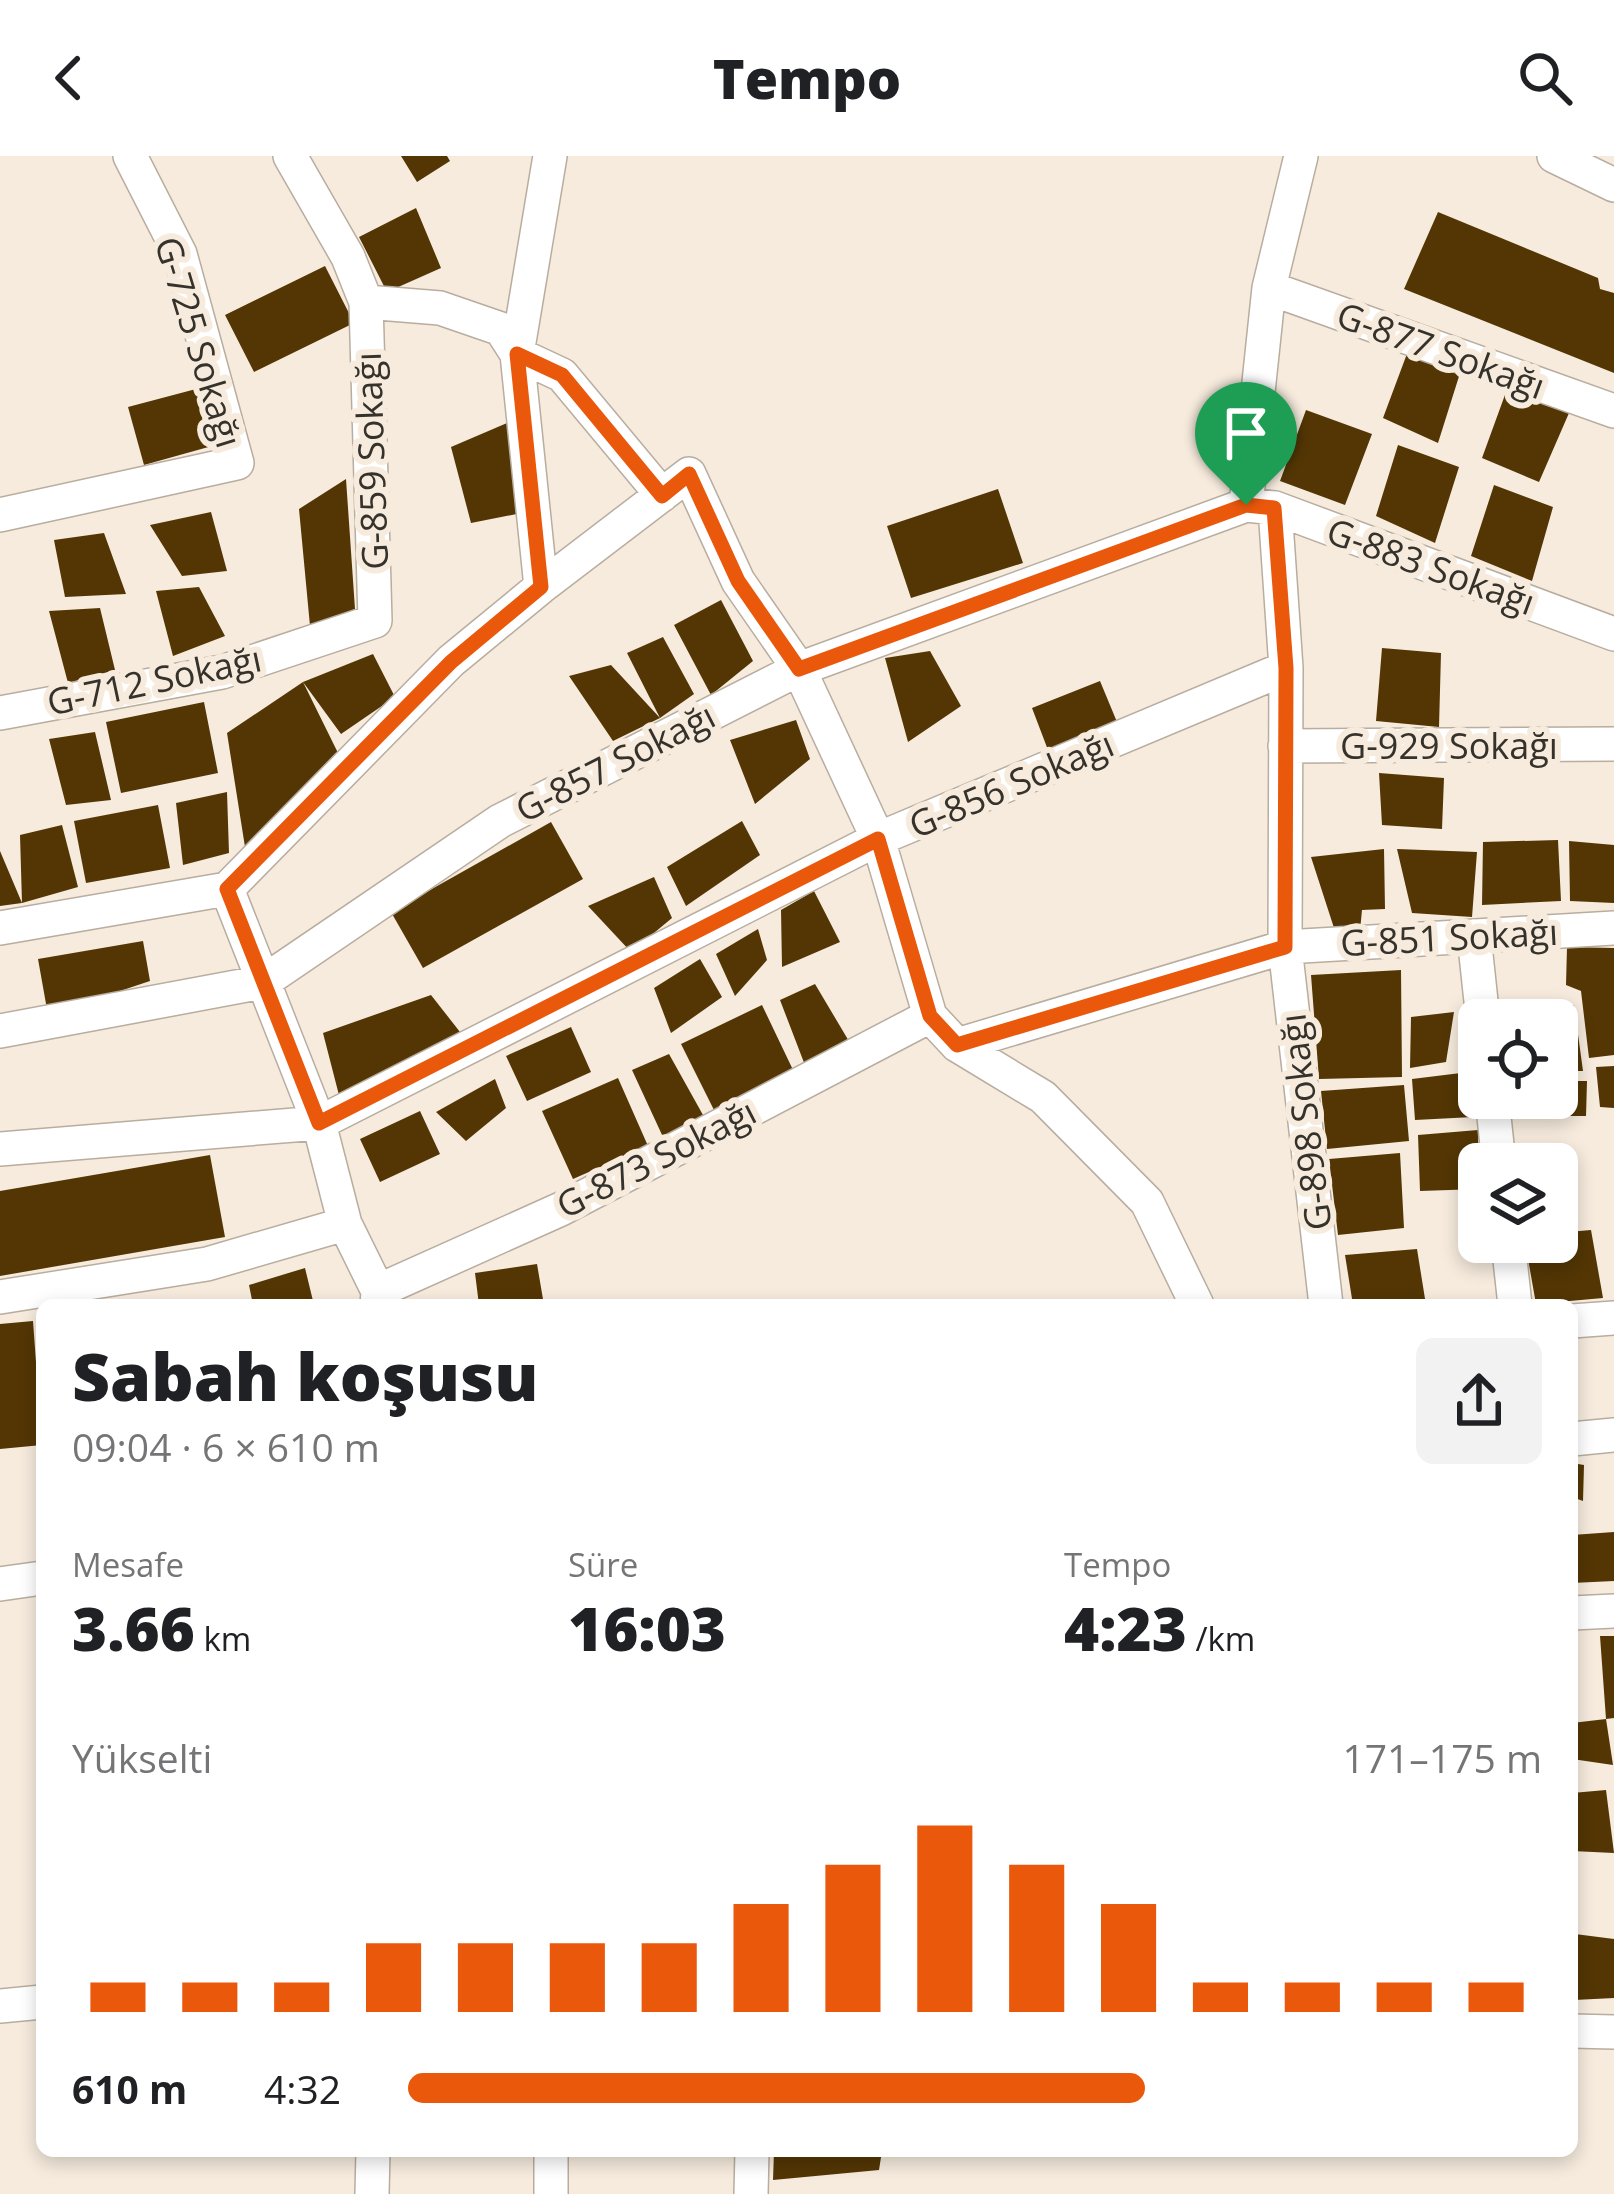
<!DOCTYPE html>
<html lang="tr">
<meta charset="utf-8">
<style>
:root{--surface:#fff;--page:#f2f2f2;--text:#202124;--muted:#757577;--accent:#ea580c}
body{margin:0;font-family:"Open Sans",sans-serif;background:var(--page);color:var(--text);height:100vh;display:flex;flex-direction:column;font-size:45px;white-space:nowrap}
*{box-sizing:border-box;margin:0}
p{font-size:39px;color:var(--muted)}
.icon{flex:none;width:66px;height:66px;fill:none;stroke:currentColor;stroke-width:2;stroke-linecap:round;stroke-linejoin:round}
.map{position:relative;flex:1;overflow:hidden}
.sheet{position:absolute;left:36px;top:1143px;width:1542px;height:858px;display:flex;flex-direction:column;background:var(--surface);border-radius:18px;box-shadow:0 6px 18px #0003}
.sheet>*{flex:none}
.tools{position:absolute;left:1458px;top:843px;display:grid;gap:24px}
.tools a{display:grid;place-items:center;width:120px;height:120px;border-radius:18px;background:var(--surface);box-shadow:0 6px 18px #0003;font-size:60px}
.pin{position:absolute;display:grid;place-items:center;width:102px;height:102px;color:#fff;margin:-123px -51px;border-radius:50% 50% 50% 0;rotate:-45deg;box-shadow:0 0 12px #0007}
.pin .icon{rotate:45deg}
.round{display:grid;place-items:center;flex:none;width:126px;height:126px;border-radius:18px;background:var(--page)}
.overview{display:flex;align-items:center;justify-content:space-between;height:204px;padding:0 36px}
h1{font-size:66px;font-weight:800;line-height:90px}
.metrics{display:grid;grid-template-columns:repeat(3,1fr);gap:18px;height:204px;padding:12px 36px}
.metrics div{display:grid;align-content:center}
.metrics b{font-size:60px;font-weight:800}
.metrics small{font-size:33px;font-weight:400}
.metrics p{font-size:33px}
.chart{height:336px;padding:24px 36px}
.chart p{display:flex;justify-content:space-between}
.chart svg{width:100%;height:216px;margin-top:12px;stroke:var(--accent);stroke-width:6}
ul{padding:0 36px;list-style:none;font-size:39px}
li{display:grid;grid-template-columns:192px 144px 1fr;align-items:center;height:90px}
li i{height:30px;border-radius:15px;background:var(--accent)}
header{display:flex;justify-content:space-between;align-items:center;height:156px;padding:0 36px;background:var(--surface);font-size:54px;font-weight:800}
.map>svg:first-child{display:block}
.building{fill:#533604}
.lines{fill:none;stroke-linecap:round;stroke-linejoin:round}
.street-casing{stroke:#b8ad9f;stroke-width:36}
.street{stroke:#fff;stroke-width:33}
.route-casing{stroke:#fff;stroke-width:24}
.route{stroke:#ea580c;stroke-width:15}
.labels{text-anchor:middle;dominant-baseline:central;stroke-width:12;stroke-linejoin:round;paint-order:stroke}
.street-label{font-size:36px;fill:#35312b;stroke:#f6ebdd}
</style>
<header><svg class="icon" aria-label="back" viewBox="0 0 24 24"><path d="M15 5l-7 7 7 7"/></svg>Tempo<svg class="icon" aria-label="search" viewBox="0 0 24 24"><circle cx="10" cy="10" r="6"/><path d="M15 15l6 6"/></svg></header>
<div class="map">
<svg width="1614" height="2038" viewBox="0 0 1614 2038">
<rect width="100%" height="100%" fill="#f6ebdd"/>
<path class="building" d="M401 0H447L450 5 417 26Z
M416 52 441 112 387 136 359 81Z
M1438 56 1598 122 1600 133 1614 137V217L1404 133Z
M325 110 354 167 254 216 225 159Z
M1408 195 1461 214 1438 287 1383 262Z
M196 233 212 290 144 309 128 251Z
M1506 236 1569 257 1539 326 1482 302Z
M1306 254 1372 278 1345 349 1280 325Z
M512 265 532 355 471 367 451 291Z
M1398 289 1459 311 1435 387 1376 360Z
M346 323 355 453 310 470 299 353Z
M1494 329 1553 351 1532 425 1471 400Z
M998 333 1023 407 911 442 887 370Z
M211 356 227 415 182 420 150 369Z
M104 377 126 438 65 441 54 384Z
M199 431 225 480 173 500 156 435Z
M721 444 753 505 711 539 674 469Z
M100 452 115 514 68 527 49 455Z
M663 481 694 538 660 562 627 497Z
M1382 492 1441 497 1439 571 1376 565Z
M930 495 961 550 908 586 885 502Z
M373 498 395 541 341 578 303 526Z
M611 509 660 562 613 585 569 520Z
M1100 525 1117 566 1048 594 1032 552Z
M303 526 339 599 245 691 227 577Z
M204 546 218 617 121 637 106 566Z
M796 564 810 603 755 648 730 584Z
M95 576 111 644 66 649 49 583Z
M1379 617 1444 622 1442 673 1382 669Z
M227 636 229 697 183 709 176 647Z
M158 649 170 712 86 727 74 665Z
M742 665 760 699 686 750 667 711Z
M551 666 583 723 423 812 391 756Z
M62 669 78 731 22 747 0 750V695L22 747 20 679Z
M1558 684 1561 745 1482 749 1483 686Z
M1569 685 1614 689V747L1570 745Z
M1384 693 1385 753 1362 754 1360 775H1335L1311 701Z
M1397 693 1477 696 1472 761 1412 757Z
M654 721 672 762 631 796 588 750Z
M814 735 840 786 782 811 781 754Z
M758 773 767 804 735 840 716 798Z
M143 785 150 825 48 859 38 803Z
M1567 791 1614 792V899L1589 902 1581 835 1566 829Z
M700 803 722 841 671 877 654 832Z
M1401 814 1402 921 1319 923 1311 819Z
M815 828 853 892 808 917 780 844Z
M431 839 460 876 341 947 323 877Z
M762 849 794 916 714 954 681 888Z
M1574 849 1583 915H1557V864H1499L1497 850Z
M1454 856 1446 906 1410 912 1411 861Z
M571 871 591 916 527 945 506 900Z
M669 898 703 959 663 981 632 914Z
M1614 910V952L1600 951 1596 911Z
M1469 916 1473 961 1415 964 1412 923Z
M618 922 648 990 573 1023 542 955Z
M495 923 506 952 466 985 436 956Z
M1557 925H1587L1586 960H1507L1504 942H1557Z
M1404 929 1409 985 1327 993 1321 935Z
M420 955 440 998 380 1026 360 983Z
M1478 974 1479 1033 1420 1035 1418 979Z
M1400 997 1404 1072 1338 1079 1329 1003Z
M210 999 225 1081 0 1120V1035Z
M1591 1074 1603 1142 1536 1148 1525 1086H1557V1077Z
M1417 1093 1426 1149H1353L1345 1099Z
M537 1108 544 1149H479L475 1117Z
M305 1112 314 1149H253L249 1129Z
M33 1165 42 1289 0 1293V1168Z
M1572 1307 1584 1309 1583 1345 1572 1341Z
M1614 1376V1425L1572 1427V1379Z
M1600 1480H1614V1562L1606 1563 1613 1609 1572 1603V1567L1606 1563Z
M1606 1634 1614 1697 1572 1695V1637Z
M1575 1778 1614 1783V1842L1574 1844Z
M774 1995H882L879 2014 773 2024Z"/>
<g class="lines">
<defs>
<path id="street" d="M1554 0 1614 29
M1269 132 1614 255
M366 146 440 152 501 173 517 198 562 219 662 339
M1246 349 1269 132 1301 0
M1275 352 1286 512 1285 791 1326 1149
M0 359 237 307 180 98 130 0
M541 431 689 318 738 425 799 513 878 683 930 860 957 889 1043 941 1147 1046 1197 1149
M0 557 222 516 375 465 366 146 348 101 290 0
M1285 590 1614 588
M0 772 227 733
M1474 780 1483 864
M0 875 263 826 500 665 799 513 1246 349 1275 352 1614 478
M957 889 1285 791 1614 772
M1492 942 1499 1008
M0 993 319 967 878 683 1286 512
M1508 1086 1515 1149
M378 1135 561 1053 930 860
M0 1141 207 1108 345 1068
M377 1149 378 1135 345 1068 319 967 227 733 451 505 541 431 517 198 550 0
M1572 1165 1614 1162
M1572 1283 1614 1279
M0 1428 42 1422
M1572 1457 1614 1455
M0 1850 42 1846
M1572 1875 1614 1876
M551 1995V2038
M372 2038 373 1995
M751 2038 752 1995"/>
</defs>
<use href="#street" class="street-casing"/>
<use href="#street" class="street"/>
</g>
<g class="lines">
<defs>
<path id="route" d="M517 198 562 219 662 340 689 318 738 425 799 513 1246 349 1274 352 1286 512 1285 791 957 889 930 860 878 683 319 967 227 733 451 506 541 431Z"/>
</defs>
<use href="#route" class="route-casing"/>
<use href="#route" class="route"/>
</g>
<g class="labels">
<g class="street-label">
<text transform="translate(199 186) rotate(73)">G-725 Sokağı</text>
<text transform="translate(1441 194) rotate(20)">G-877 Sokağı</text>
<text transform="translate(371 305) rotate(-92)">G-859 Sokağı</text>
<text transform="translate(1431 410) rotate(20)">G-883 Sokağı</text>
<text transform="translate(154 524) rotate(-12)">G-712 Sokağı</text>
<text x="1449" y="589">G-929 Sokağı</text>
<text transform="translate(615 606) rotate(-27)">G-857 Sokağı</text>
<text transform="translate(1011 628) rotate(-23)">G-856 Sokağı</text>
<text transform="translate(1449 781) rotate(-3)">G-851 Sokağı</text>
<text transform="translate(1305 966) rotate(-97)">G-898 Sokağı</text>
<text transform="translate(656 1002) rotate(-27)">G-873 Sokağı</text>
</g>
</g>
</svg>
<div class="tools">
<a><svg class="icon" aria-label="locate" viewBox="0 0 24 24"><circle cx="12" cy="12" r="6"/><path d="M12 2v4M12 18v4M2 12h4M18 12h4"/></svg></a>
<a><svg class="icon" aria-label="layers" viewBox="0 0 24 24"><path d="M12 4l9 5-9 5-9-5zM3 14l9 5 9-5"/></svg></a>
</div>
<div class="pin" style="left:1246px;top:349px;background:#1e9e55"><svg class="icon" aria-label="arrive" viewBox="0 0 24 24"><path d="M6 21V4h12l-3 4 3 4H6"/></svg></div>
<section class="sheet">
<div class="overview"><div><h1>Sabah koşusu</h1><p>09:04 · 6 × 610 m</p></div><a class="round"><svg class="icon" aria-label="share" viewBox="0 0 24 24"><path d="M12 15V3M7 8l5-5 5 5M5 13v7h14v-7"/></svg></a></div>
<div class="metrics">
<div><p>Mesafe</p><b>3.66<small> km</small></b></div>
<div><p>Süre</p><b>16:03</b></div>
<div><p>Tempo</p><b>4:23<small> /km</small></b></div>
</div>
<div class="chart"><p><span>Yükselti</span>171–175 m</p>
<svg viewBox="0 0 160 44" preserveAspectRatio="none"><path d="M5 44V38M15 44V38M25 44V38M35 44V30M45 44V30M55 44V30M65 44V30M75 44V22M85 44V14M95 44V6M105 44V14M115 44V22M125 44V38M135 44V38M145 44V38M155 44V38"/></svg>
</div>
<ul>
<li><b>610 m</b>4:32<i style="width:65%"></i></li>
</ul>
</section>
</div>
